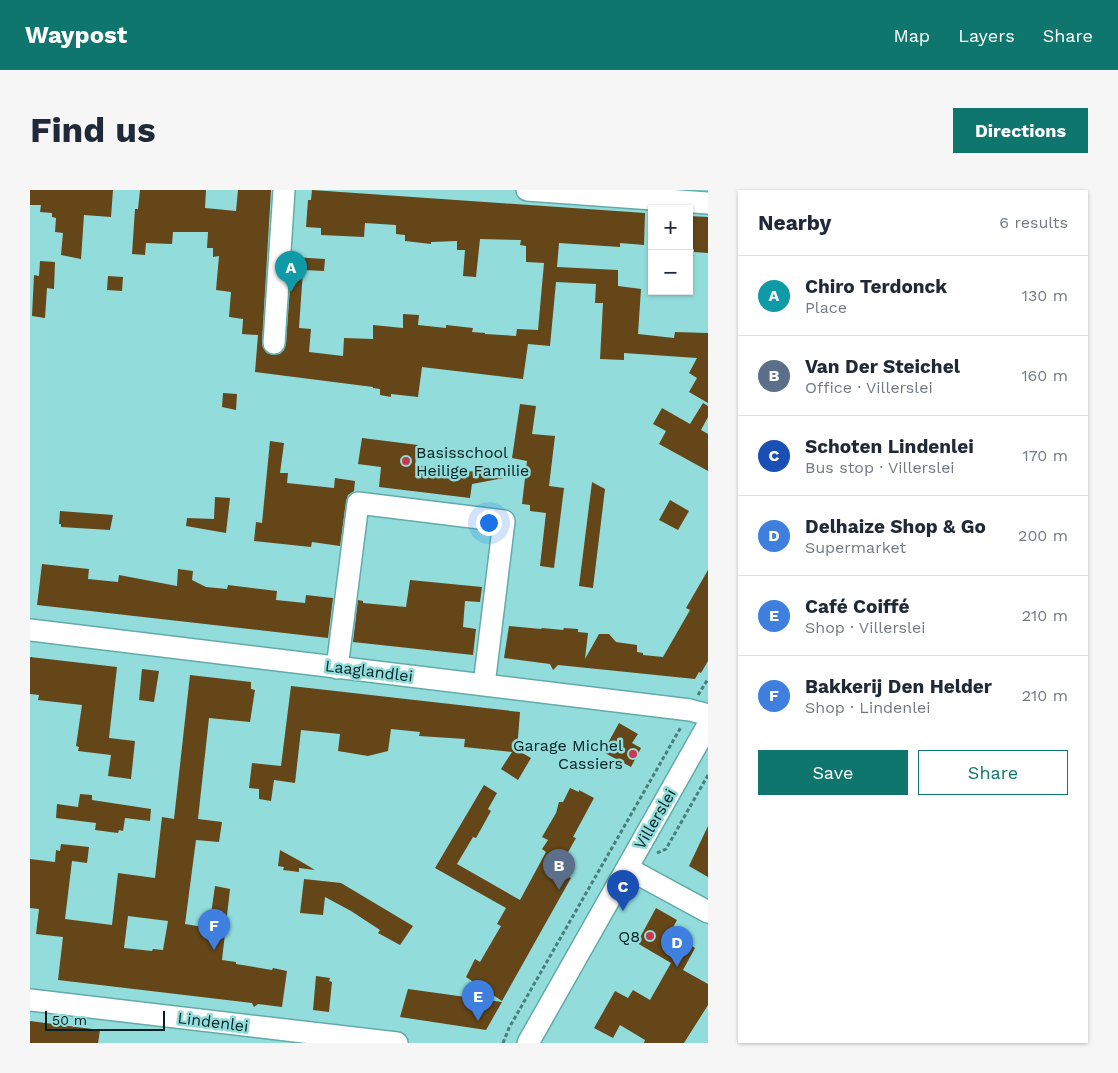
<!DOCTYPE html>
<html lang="en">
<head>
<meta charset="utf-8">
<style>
  body { margin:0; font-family:"Work Sans",sans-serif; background:#f6f6f7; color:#1f2937 }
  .controls { position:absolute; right:15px; top:15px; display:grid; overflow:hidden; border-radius:0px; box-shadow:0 1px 4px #0004 }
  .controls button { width:45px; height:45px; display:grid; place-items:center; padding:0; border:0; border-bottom:1px solid #e0e1e3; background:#fff; color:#1f2937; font:25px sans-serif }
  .scale { position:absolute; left:15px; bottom:12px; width:120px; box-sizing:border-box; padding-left:5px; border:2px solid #022121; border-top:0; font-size:14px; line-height:18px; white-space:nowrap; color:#022121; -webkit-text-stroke:4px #92dddc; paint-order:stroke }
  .you { position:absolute; left:458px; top:332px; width:18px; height:18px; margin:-12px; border:4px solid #fff; border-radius:50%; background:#1a73e8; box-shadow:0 0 0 8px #1a73e833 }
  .badge { display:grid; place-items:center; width:32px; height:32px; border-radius:50%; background:#0f766e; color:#fff; font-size:16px; font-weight:700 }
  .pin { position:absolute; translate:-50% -41px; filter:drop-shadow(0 1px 2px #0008) }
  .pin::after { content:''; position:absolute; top:26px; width:18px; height:15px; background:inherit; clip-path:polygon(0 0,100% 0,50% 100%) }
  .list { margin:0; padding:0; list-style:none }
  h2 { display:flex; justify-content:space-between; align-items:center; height:65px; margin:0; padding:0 20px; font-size:21px }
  h2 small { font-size:16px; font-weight:400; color:#747a83 }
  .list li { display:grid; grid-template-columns:32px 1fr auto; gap:15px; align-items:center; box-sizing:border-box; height:80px; padding:0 20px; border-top:1px solid #e0e1e3 }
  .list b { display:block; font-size:19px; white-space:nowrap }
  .list p { margin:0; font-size:16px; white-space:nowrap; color:#747a83 }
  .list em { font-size:16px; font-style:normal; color:#747a83 }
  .actions { display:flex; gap:10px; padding:15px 20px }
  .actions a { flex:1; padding:11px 0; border:1px solid #0f766e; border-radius:0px; text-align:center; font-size:18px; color:#0f766e }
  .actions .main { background:#0f766e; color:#fff }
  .map { position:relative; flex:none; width:678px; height:853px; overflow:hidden; border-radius:0px }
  header { display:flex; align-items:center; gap:30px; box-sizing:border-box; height:70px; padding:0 25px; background:#0f766e; color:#fff }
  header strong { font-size:24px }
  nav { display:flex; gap:28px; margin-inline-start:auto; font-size:18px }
  .intro { display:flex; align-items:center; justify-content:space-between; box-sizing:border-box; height:120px; padding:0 30px }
  h1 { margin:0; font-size:35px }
  .button { padding:12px 22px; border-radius:0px; background:#0f766e; color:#fff; font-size:18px; font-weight:700 }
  main { display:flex; gap:30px; padding:0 30px }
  aside { flex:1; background:#fff; border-radius:0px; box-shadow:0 1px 4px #0004 }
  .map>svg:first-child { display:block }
</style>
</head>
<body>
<header>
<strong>Waypost</strong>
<nav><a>Map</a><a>Layers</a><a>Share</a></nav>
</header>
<div class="intro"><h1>Find us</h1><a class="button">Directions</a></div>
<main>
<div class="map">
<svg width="678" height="853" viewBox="0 0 678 853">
  <rect width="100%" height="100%" fill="#92dddc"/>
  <!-- building -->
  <path fill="#644618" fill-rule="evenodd" d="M0,0h83l-2,27 -27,-2 -3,44 -20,-4 2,-22 -8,-1 1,-14 -4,-1v-4l-12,-1 1,-7h-11z
    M110,0h66l-1,18 31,3 2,-21h33l-9,152 1,6 4,5 7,2 6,-1 4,-4 2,-6 6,-87 33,2 -1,12 -21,-1 -4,58 12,1 -2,23 34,4 1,-18 29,1v-14l30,3v-14l16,1 -1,10 28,3v-3l27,3 -1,4 13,1v1l31,2 1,-7 21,1 6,-67 -18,-1v-16l-6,-1 1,-5 -41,-1 -4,38 -13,-1 2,-26h-8v-9l-26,1v2l-26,-3v-6l-9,-1v-9l-31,-2 -1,14 -43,-2v-7l-15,-1 2,-27h3l1,-10 333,23 -1,32 -24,-2v4l-61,-4 -2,24 61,3v16l23,3 -3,45 36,4 1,-6 33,1v70l-19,-11 8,-14 -8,-5 8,-15 -73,-5v7l-24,-1 3,-56h-8l1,-19 -40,-2 -6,64 -22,-2 -5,35 -101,-12 -4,30 -27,-3v3l-11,-2v-6l-7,-1v-1l-118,-15 3,-37 -16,-1 1,-15 -14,-2 2,-25 -15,-2 3,-34 -6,1v-9h-6l1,-16h-35l-1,12 -26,-1 -1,12 -13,-1 3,-45h3z
    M659,26l19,1v36l-14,-1v-3h-5z
    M10,71l15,1 -1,27 -7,-1 -2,30 -13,-2 2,-41 5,1z
    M78,86l15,1 -1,14 -15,-1z
    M193,203l14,1 -1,16 -14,-3z
    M673,213l5,3v11l-7,13 7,4v37l-49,-27 7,-13 -13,-7 9,-16 28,16z
    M490,214l16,2 -4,28 23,2 -6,50 15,2 -10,80 -14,-2 6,-53 -16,-2v-6l-8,-1 5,-43 -15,-3z
    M332,248l56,7 -3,20 89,10v3l-32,6 -2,14 -91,-11 2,-20 -23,-3z
    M240,251l14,2 -4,30h8l-1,10 47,5 1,-10 20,3 -1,10 -6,4 -2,6 -6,45 -28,-4 -1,5 -57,-6 2,-19 6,1z
    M562,292l13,7 -12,99 -14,-2z
    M185,307l15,1 -4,35 -40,-7 1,-8 27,1z
    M640,310l19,11 -11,19 -19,-10z
    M30,321l53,4 -3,15 -49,-3v-3h-2z
    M12,374l47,5 -1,10 30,3 1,-7 58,11 1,-17 15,2 -1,9 14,7 21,2 1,-4 49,6 -1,9 29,3 1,-8 27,3 -5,40 -291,-33z
    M678,380v91l-7,12 -2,-1 -4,7 -137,-14 -5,5 -3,-6 -46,-6 5,-32 32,3 1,-1 21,2 1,-2 14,1v3l10,1 -3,26 14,-25h10l7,8 21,3v7l6,1v2l20,2 27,-47 -4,-2z
    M380,390l72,7 -2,15 -15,-1 -2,26 13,2 -3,26 -120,-13 5,-42 5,1v2l43,4z
    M0,467l87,10 -8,71 26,3 -4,38 -23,-3 3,-21 -33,-4 1,-4 -3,-1 6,-41 -44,-5 1,-5 -9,-1z
    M112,479l17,2 -5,31 -15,-2z
    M160,485l61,7v7l4,1 -5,32 -41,-4 -11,101 24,3 -3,20 -23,-2 -11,84 24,4 6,-42 15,3 -8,71 14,2v2l36,6 1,-2 14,3 -5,36 -24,-3 -4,3 -2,-4 -194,-23 5,-43 -27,-3 3,-25 -9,-1v-49l25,3 1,-12 4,1 1,-7 28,3 -2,16 -15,-2 -7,58 47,6 6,-52 37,5 7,-61 12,2zM98,726l40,5 -5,29 -10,-1 -1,2 -28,-3z
    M261,496l229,26 -3,38 14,8 -13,22 -17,-11 11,-17 -48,-5 1,-8 -46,-3 1,-4 -29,-3 -3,22 -20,5 -30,-5 2,-17 -39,-4 -6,53 -21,-3 -3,21 -12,-2v-10l-10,-1 3,-25 29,3z
    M589,533l19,11 -6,9 9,5 -10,19 -28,-15z
    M454,595l13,8 -9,16 3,2 -15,27 -3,-1 -16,27 63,36 26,-48 -4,-3 6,-9 -6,-3 14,-24 3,-11h4l7,-14 9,4v-2l15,8 -21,39 3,1 -18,32 13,8 -69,123 -36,-24 9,-18 5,3 21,-36 -4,-2 9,-16 -71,-40z
    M50,604l12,1v5l59,9 -1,12 -25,-3 -2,13 -4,-1 -1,3 -23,-3 1,-7 -40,-5 1,-14 21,3z
    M678,636v51l-19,-11z
    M250,660l20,11 15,9 -16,-2v4l-16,-2 1,-3 -6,-1z
    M274,689l37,4 72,43 -13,19 -22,-12 2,-3 -29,-19 -26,-14 -2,18 -23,-2z
    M626,718l21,12 -7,13 25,15 -12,22 25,14v21l-24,38h-40l1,-3 -25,-15 -7,13 -19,-10 21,-37 13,7 5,-8 17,10 21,-37 -34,-20z
    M286,786l14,2 -1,3 3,1 -3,30 -16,-2z
    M378,799l94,13 -16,28 -86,-13z
    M0,831l70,9 -2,13h-68z"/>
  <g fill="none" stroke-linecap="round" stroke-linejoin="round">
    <defs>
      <path id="minor" d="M497,0l181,13
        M244,153l10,-153
        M0,440l660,80 18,5
        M307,478l21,-165 146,18 -20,164
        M597,678l81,44
        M0,810l367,43
        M498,853l180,-318"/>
    </defs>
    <!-- minor casing -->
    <use href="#minor" stroke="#61abaa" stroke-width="24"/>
    <!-- path -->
    <path stroke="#497e7d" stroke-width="3" stroke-dasharray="4 2.5" stroke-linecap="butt" d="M668,505l10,-16
      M627,663l9,-4 42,-74
      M473,853l6,-15 172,-301"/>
    <!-- minor -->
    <use href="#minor" stroke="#fff" stroke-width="21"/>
  </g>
  <!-- markers -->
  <g fill="#c93852" stroke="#92dddc" stroke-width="2">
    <circle cx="376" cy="271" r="5"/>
    <circle cx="603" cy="564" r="5"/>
    <circle cx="620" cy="746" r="5"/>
  </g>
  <g text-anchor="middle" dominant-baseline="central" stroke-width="5" stroke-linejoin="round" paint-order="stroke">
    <!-- poi labels -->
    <g font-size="16" fill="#022121" stroke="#92dddc" text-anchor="end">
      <text x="386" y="262" text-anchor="start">Basisschool<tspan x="386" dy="18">Heilige Familie</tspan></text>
      <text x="593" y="555">Garage Michel<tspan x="593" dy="18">Cassiers</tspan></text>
      <text x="610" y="746">Q8</text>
    </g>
    <!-- street labels -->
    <g font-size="16" fill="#022121" stroke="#92dddc">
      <text transform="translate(339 481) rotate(7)">Laaglandlei</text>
      <text transform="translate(625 629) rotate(-60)">Villerslei</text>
      <text transform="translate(183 832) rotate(7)">Lindenlei</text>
    </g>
  </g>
</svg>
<div class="controls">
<button>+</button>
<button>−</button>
</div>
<div class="scale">50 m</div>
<div class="you"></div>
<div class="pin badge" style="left:261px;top:102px;background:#0f9aa8">A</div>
<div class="pin badge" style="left:529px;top:700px;background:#5c6f8a">B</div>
<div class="pin badge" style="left:593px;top:721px;background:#1a4fb4">C</div>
<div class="pin badge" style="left:647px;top:777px;background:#3f7fe0">D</div>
<div class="pin badge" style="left:448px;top:831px;background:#3f7fe0">E</div>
<div class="pin badge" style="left:184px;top:760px;background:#3f7fe0">F</div>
</div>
<aside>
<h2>Nearby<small>6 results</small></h2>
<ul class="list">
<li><span class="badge" style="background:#0f9aa8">A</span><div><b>Chiro Terdonck</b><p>Place</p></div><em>130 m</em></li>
<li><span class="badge" style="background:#5c6f8a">B</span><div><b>Van Der Steichel</b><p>Office · Villerslei</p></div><em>160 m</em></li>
<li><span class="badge" style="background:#1a4fb4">C</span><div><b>Schoten Lindenlei</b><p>Bus stop · Villerslei</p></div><em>170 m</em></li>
<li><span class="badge" style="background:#3f7fe0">D</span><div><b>Delhaize Shop &amp; Go</b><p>Supermarket</p></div><em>200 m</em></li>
<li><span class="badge" style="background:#3f7fe0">E</span><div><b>Café Coiffé</b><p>Shop · Villerslei</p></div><em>210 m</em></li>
<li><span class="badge" style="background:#3f7fe0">F</span><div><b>Bakkerij Den Helder</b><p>Shop · Lindenlei</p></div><em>210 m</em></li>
</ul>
<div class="actions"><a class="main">Save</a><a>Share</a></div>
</aside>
</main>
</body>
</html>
